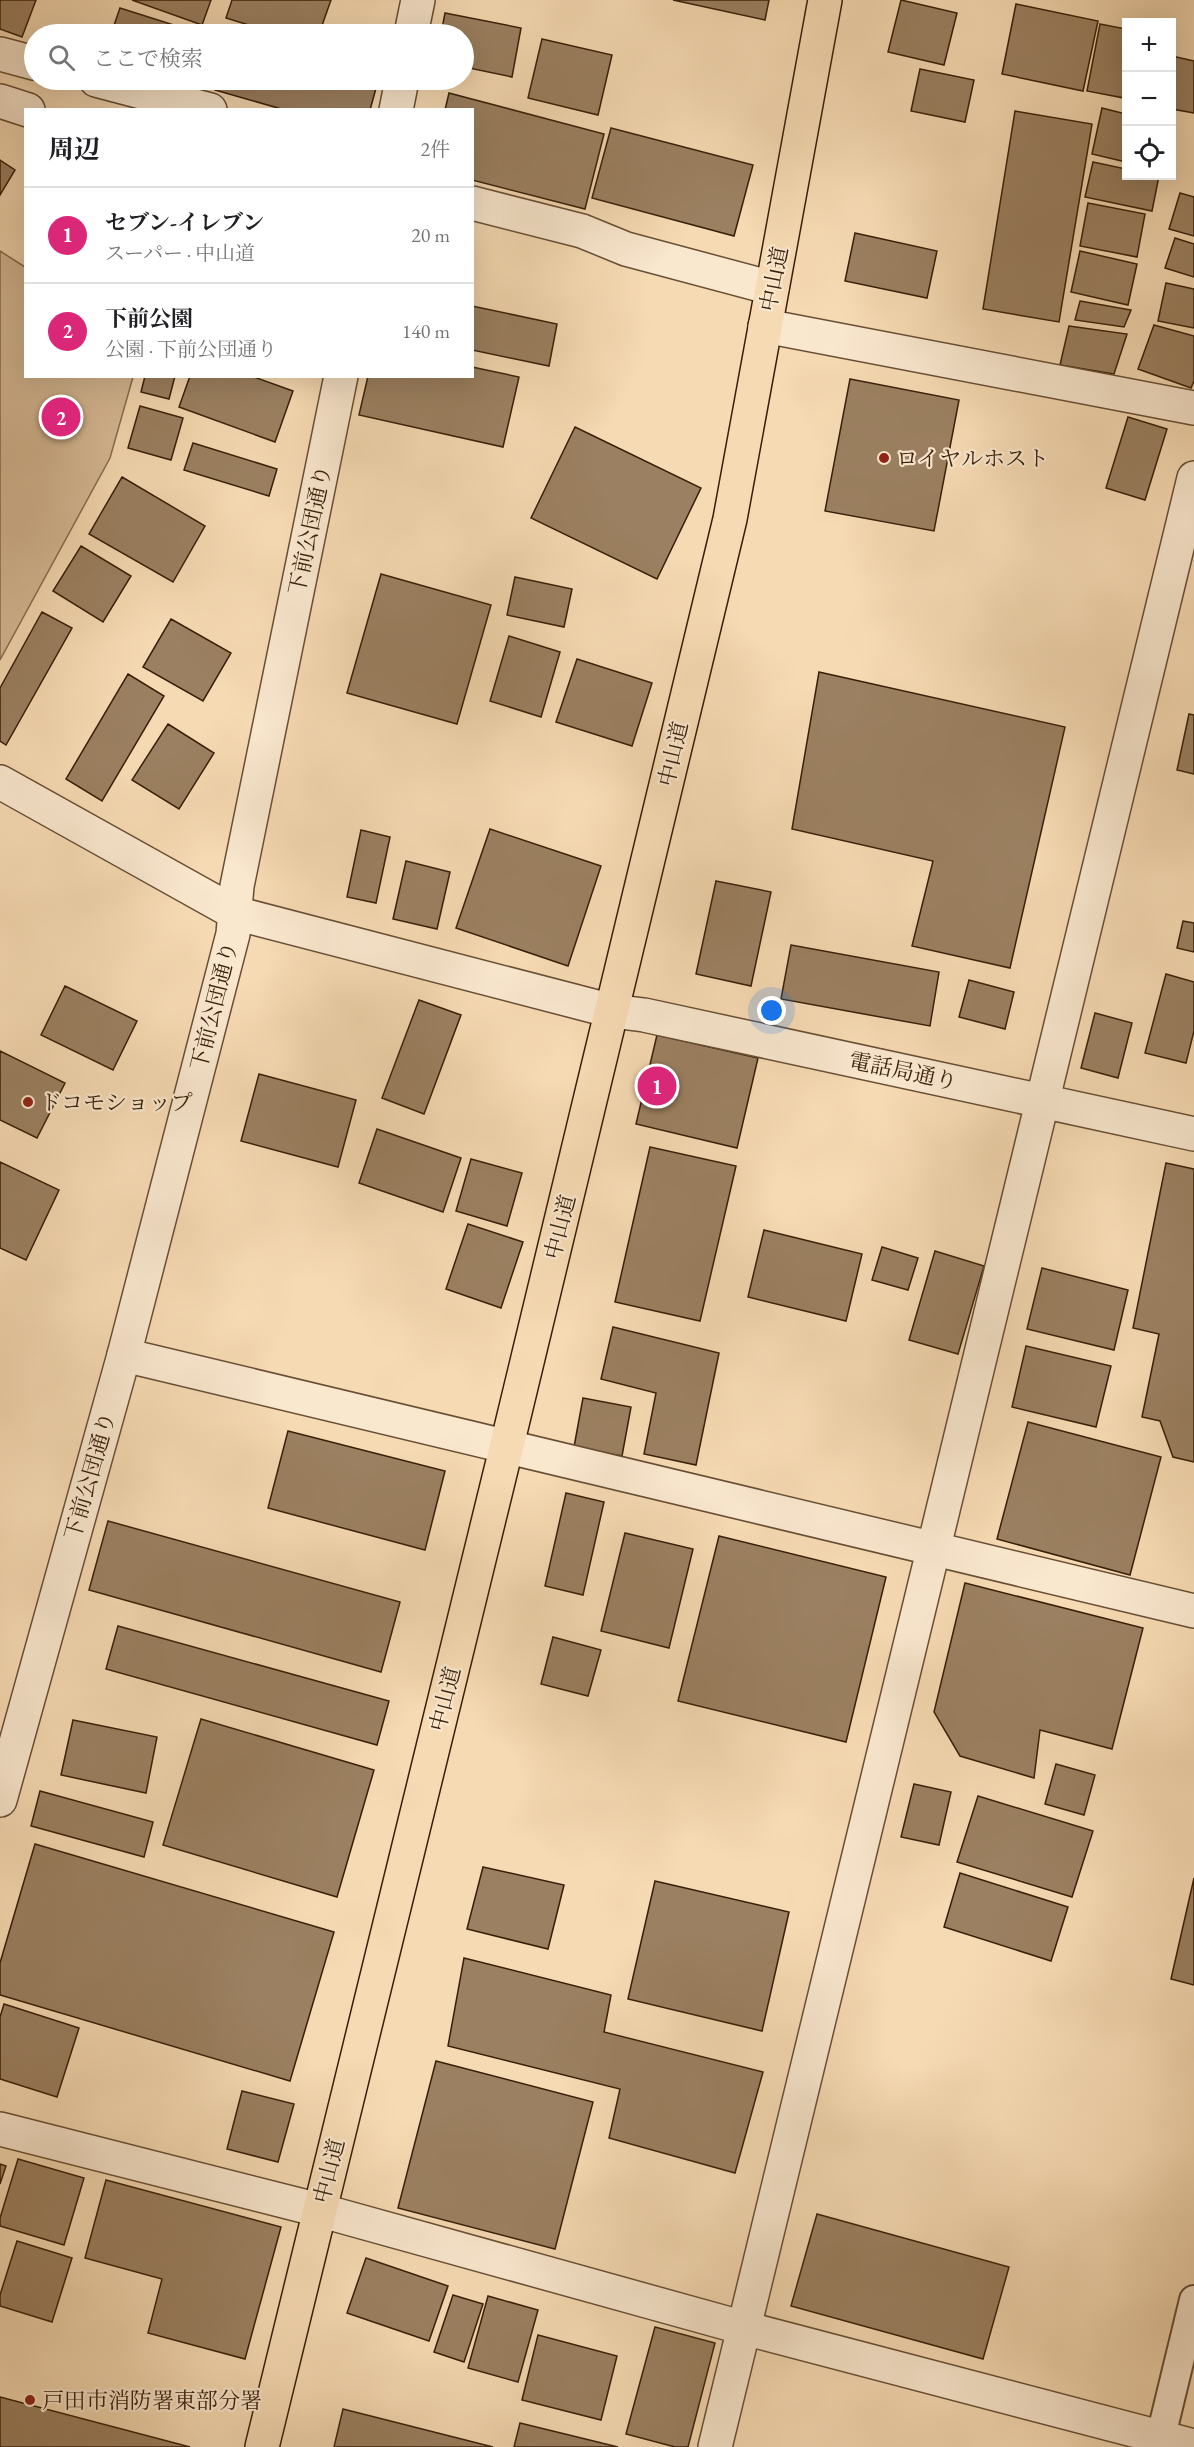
<!DOCTYPE html>
<html lang="ja">
<head>
<meta charset="utf-8">
<style>
  body { margin:0; font-family:"EB Garamond","Noto Serif JP",serif; background:#f2f2f2; color:#202124 }
  .controls { position:absolute; right:18px; top:18px; display:grid; overflow:hidden; border-radius:0px; box-shadow:0 6px 24px #0002 }
  .controls button { width:54px; height:54px; display:grid; place-items:center; padding:0; border:0; border-bottom:2px solid #e0e0e0; background:#fff; color:#202124; font:30px sans-serif }
  .you { position:absolute; left:772px; top:1011px; width:21px; height:21px; margin:-15px; border:4px solid #fff; border-radius:50%; background:#1a73e8; box-shadow:0 0 0 9px #1a73e833 }
  .badge { display:grid; place-items:center; width:39px; height:39px; border-radius:50%; background:#db2777; color:#fff; font-size:20px; font-weight:700 }
  .pin { position:absolute; translate:-50% -50%; border:3px solid #fff; box-shadow:0 2px 6px #0006 }
  .list { margin:0; padding:0; list-style:none }
  h2 { display:flex; justify-content:space-between; align-items:center; height:78px; margin:0; padding:0 24px; font-size:26px }
  h2 small { font-size:20px; font-weight:400; color:#757577 }
  .list li { display:grid; grid-template-columns:39px 1fr auto; gap:18px; align-items:center; box-sizing:border-box; height:96px; padding:0 24px; border-top:2px solid #e0e0e0 }
  .list b { display:block; font-size:22px; white-space:nowrap }
  .list p { margin:0; font-size:20px; white-space:nowrap; color:#757577 }
  .list em { font-size:20px; font-style:normal; color:#757577 }
  .icon { flex:none; width:33px; height:33px; fill:none; stroke:currentColor; stroke-width:2; stroke-linecap:round; stroke-linejoin:round }
  .map { position:relative; flex:none; width:1194px; height:2447px; overflow:hidden }
  .search { position:absolute; background:#fff; box-shadow:0 6px 24px #0002; left:24px; top:24px; width:450px; height:66px; display:flex; align-items:center; gap:15px; box-sizing:border-box; padding:0 21px; border-radius:33px; color:#757577; font-size:22px }
  .panel { position:absolute; background:#fff; box-shadow:0 6px 24px #0002; left:24px; top:108px; width:450px; height:270px; border-radius:0px }
  .map>svg:first-child { display:block }
</style>
</head>
<body>
<div class="map">
<svg width="1194" height="2447" viewBox="0 0 1194 2447">
  <rect width="100%" height="100%" fill="#f6dab3"/>
  <filter id="stains"><feTurbulence type="fractalNoise" baseFrequency=".00333" numOctaves="4"/><feColorMatrix values="0 0 0 0 .2 0 0 0 0 .09 0 0 0 0 .02 0 0 0 .5 -.17"/></filter>
  <radialGradient id="worn" r=".72"><stop offset=".6" stop-color="#630" stop-opacity="0"/><stop offset="1" stop-color="#630" stop-opacity=".3"/></radialGradient>
  <!-- green -->
  <path fill="#d6ba96" stroke="#876c50" stroke-width="1.5" d="M0,251l25,16 1,109 107,1 -23,81 -110,202z"/>
  <!-- building -->
  <path fill="#9b8061" stroke="#381f09" stroke-width="1.5" d="M0,0h36l-14,37 -22,-8z
    M132,0h79l-9,25z
    M232,0h99l-12,34h-41l-52,-16z
    M673,0h96l-4,20z
    M901,0l56,13 -13,52 -56,-13z
    M1016,4l82,17 -15,70 -81,-17z
    M120,8l82,26h-91z
    M445,13l76,15 -9,49 -48,-10v-33h-23z
    M1100,24l26,5v56l-2,13 -37,-7z
    M542,39l70,16 -14,60 -70,-17z
    M1172,56l22,5v52l-22,-4z
    M920,69l54,11 -9,42 -54,-11z
    M162,80h35l-4,10z
    M218,80h153l7,1 -8,29h-85l-70,-20z
    M449,93l155,41 -19,75 -113,-29v-70h-27z
    M1102,108l24,6v48l-34,-8z
    M1015,111l77,13 -33,198 -76,-13z
    M611,128l142,37 -19,71 -142,-38z
    M0,160l15,10 -15,25z
    M1093,162l33,7v7h33l-7,35 -67,-14z
    M1180,193l14,4v39l-25,-7z
    M1088,203l57,11 -8,43 -57,-11z
    M855,233l82,18 -10,47 -82,-17z
    M1175,238l19,6v33l-29,-9z
    M1080,251l57,13 -9,41 -57,-13z
    M1166,283l28,6v39l-36,-7z
    M1080,301l51,9 -7,17 -49,-7z
    M472,306l85,18 -8,42 -77,-16z
    M1154,325l40,11v45l-3,7 -53,-19z
    M1069,326l58,8 -13,40 -54,-9z
    M472,367l47,10 -16,70 -144,-32 9,-39h104z
    M145,376h30l-6,23 -28,-7z
    M190,376h61l42,15 -18,51 -96,-35z
    M850,379l109,21 -25,131 -109,-20z
    M140,406l43,12 -12,42 -43,-12z
    M1128,417l39,12 -22,71 -39,-12z
    M575,427l126,61 -44,91 -126,-61z
    M193,443l84,26 -8,27 -85,-26z
    M122,477l83,49 -32,56 -84,-48z
    M81,546l50,30 -28,46 -50,-31z
    M381,574l110,31 -34,119 -110,-31z
    M515,577l57,12 -8,38 -57,-12z
    M42,612l30,16 -66,117 -6,-4v-53z
    M171,619l60,34 -28,48 -60,-34z
    M509,636l51,16 -19,65 -51,-16z
    M577,659l75,24 -20,63 -76,-24z
    M819,672l246,55 -55,241 -98,-22 21,-85 -141,-32z
    M128,674l36,22 -62,105 -36,-22z
    M1189,714l5,1v59l-17,-4z
    M168,724l46,29 -35,56 -47,-29z
    M490,829l111,37 -33,100 -112,-38z
    M361,830l29,7 -14,66 -29,-6z
    M406,861l44,11 -13,57 -44,-10z
    M716,881l55,11 -20,94 -55,-12z
    M1183,921l11,2v29l-17,-4z
    M791,945l148,27 -9,54 -149,-27z
    M1166,974l28,8v49l-8,32 -41,-10z
    M969,980l45,12 -9,37 -46,-12z
    M65,986l72,35 -24,49 -72,-35z
    M419,1000l42,15 -37,99 -42,-16z
    M1095,1013l37,10 -14,55 -37,-10z
    M657,1035l101,23 -21,90 -101,-24z
    M0,1051l65,32 -28,55 -37,-18z
    M259,1074l97,26 -18,67 -97,-26z
    M377,1129l84,29 -18,54 -84,-29z
    M650,1147l86,19 -36,155 -85,-19z
    M471,1159l51,14 -15,53 -51,-15z
    M0,1162l59,28 -33,70 -26,-12z
    M1166,1163l28,6v293l-21,-5 -13,-36 -18,-4 17,-83 -26,-6z
    M468,1224l55,18 -22,66 -55,-19z
    M764,1230l98,24 -16,67 -98,-24z
    M882,1247l36,11 -10,32 -36,-10z
    M935,1251l49,15 -26,88 -49,-14z
    M1042,1268l86,22 -14,60 -87,-21z
    M613,1327l106,26 -23,112 -52,-11 12,-61 -55,-14z
    M1026,1346l85,20 -15,61 -84,-20z
    M583,1398l48,9 -9,49 -48,-9z
    M1028,1422l133,35 -31,118 -133,-36z
    M288,1431l157,40 -20,79 -157,-42z
    M566,1493l38,9 -21,93 -38,-9z
    M108,1521l292,81 -19,70 -292,-82z
    M625,1533l68,16 -24,99 -68,-17z
    M719,1536l167,41 -40,165 -168,-41z
    M965,1583l178,45 -31,121 -72,-19 -6,48 -74,-22 -26,-44z
    M118,1626l271,75 -12,44 -271,-76z
    M553,1637l48,13 -13,46 -47,-12z
    M201,1719l173,51 -37,127 -174,-52z
    M73,1720l84,17 -11,56 -85,-18z
    M1056,1764l39,11 -11,40 -39,-11z
    M914,1784l37,8 -12,53 -38,-8z
    M40,1791l113,31 -9,35 -113,-31z
    M978,1796l115,35 -21,66 -115,-35z
    M35,1844l299,88 -44,149 -290,-86v-32z
    M483,1867l81,18 -16,64 -81,-20z
    M960,1873l108,34 -17,54 -107,-34z
    M1194,1878v107l-23,-6z
    M655,1881l134,31 -27,119 -134,-32z
    M464,1958l147,37 -7,37 159,40 -28,101 -126,-35 11,-49 -172,-43z
    M4,2004l75,24 -22,69 -57,-18v-62z
    M436,2061l157,41 -38,147 -157,-41z
    M242,2091l52,13 -16,58 -51,-13z
    M18,2159l66,19 -20,67 -64,-19v-8z
    M0,2164l6,2 -6,18z
    M106,2180l175,47 -36,132 -97,-26 14,-54 -77,-21z
    M817,2214l192,53 -26,92 -192,-53z
    M17,2241l55,17 -20,64 -52,-16v-11z
    M366,2258l82,28 -19,55 -82,-28z
    M453,2295l30,9 -19,58 -30,-10z
    M488,2296l50,14 -20,72 -50,-14z
    M655,2327l60,16 -27,104h-13l-49,-13z
    M538,2335l79,21 -16,64 -79,-20z
    M0,2397l190,50h-190z
    M343,2409l150,38h-159z
    M520,2423l98,24h-104z"/>
  <g fill="none" stroke-linecap="round" stroke-linejoin="round">
    <defs>
      <path id="pedestrian" d="M1161,2436l33,-136"/>
      <path id="minor" d="M411,34l7,-34
        M0,54l34,9
        M96,80l114,30
        M0,101l28,9
        M396,110l6,-30
        M472,203l110,28 44,18 146,39
        M765,326l429,82
        M124,1355l1070,256
        M0,2129l319,81 425,118 450,118
        M715,2447l479,-1969"/>
      <path id="tertiary" d="M0,782l235,131 377,98 32,4 550,119
        M0,1800l124,-445 109,-421 4,-48 104,-510"/>
      <path id="trunk" d="M262,2447l245,-1002 223,-926 95,-519"/>
    </defs>
    <!-- pedestrian casing -->
    <use href="#pedestrian" stroke="#684e34" stroke-width="32"/>
    <!-- minor casing -->
    <use href="#minor" stroke="#684e34" stroke-width="36"/>
    <!-- tertiary casing -->
    <use href="#tertiary" stroke="#684e34" stroke-width="36"/>
    <!-- trunk casing -->
    <use href="#trunk" stroke="#381f09" stroke-width="36"/>
    <!-- pedestrian -->
    <use href="#pedestrian" stroke="#f9e7ce" stroke-width="28"/>
    <!-- minor -->
    <use href="#minor" stroke="#f9e7ce" stroke-width="33"/>
    <!-- tertiary -->
    <use href="#tertiary" stroke="#f9e7ce" stroke-width="33"/>
    <!-- trunk -->
    <use href="#trunk" stroke="#f6dab3" stroke-width="33"/>
  </g>
  <!-- markers -->
  <g fill="#8f2418" stroke="#f9e7ce" stroke-width="2">
    <circle cx="884" cy="458" r="6"/>
    <circle cx="28" cy="1102" r="6"/>
    <circle cx="30" cy="2400" r="6"/>
  </g>
  <g text-anchor="middle" dominant-baseline="central" stroke-width="4.5" stroke-linejoin="round" paint-order="stroke">
    <!-- street labels -->
    <g font-size="22" fill="#381f09" stroke="#f9e7ce">
      <text transform="translate(774 279) rotate(-79)">中山道</text>
      <text transform="translate(310 530) rotate(-78)">下前公団通り</text>
      <text transform="translate(673 754) rotate(-77)">中山道</text>
      <text transform="translate(214 1006) rotate(-76)">下前公団通り</text>
      <text transform="translate(903 1071) rotate(12)">電話局通り</text>
      <text transform="translate(560 1227) rotate(-76)">中山道</text>
      <text transform="translate(90 1476) rotate(-74)">下前公団通り</text>
      <text transform="translate(445 1699) rotate(-76)">中山道</text>
      <text transform="translate(329 2171) rotate(-76)">中山道</text>
    </g>
    <!-- poi labels -->
    <g font-size="22" fill="#381f09" stroke="#f9e7ce" text-anchor="start">
      <text x="896" y="458">ロイヤルホスト</text>
      <text x="40" y="1102">ドコモショップ</text>
      <text x="42" y="2400">戸田市消防署東部分署</text>
    </g>
  </g>
  <rect width="100%" height="100%" filter="url(#stains)"/>
  <rect width="100%" height="100%" fill="url(#worn)"/>
</svg>
<div class="controls">
<button>+</button>
<button>−</button>
<button><svg class="icon" aria-label="locate" viewBox="0 0 24 24"><circle cx="12" cy="12" r="6"/><path d="M12 2v4M12 18v4M2 12h4M18 12h4"/></svg></button>
</div>
<div class="you"></div>
<div class="pin badge" style="left:657px;top:1086px">1</div>
<div class="pin badge" style="left:61px;top:417px">2</div>
<div class="search"><svg class="icon" aria-label="search" viewBox="0 0 24 24"><circle cx="10" cy="10" r="6"/><path d="M15 15l6 6"/></svg>ここで検索</div>
<section class="panel">
<h2>周辺<small>2件</small></h2>
<ul class="list">
<li><span class="badge">1</span><div><b>セブン-イレブン</b><p>スーパー · 中山道</p></div><em>20 m</em></li>
<li><span class="badge">2</span><div><b>下前公園</b><p>公園 · 下前公団通り</p></div><em>140 m</em></li>
</ul>
</section>
</div>
</body>
</html>
